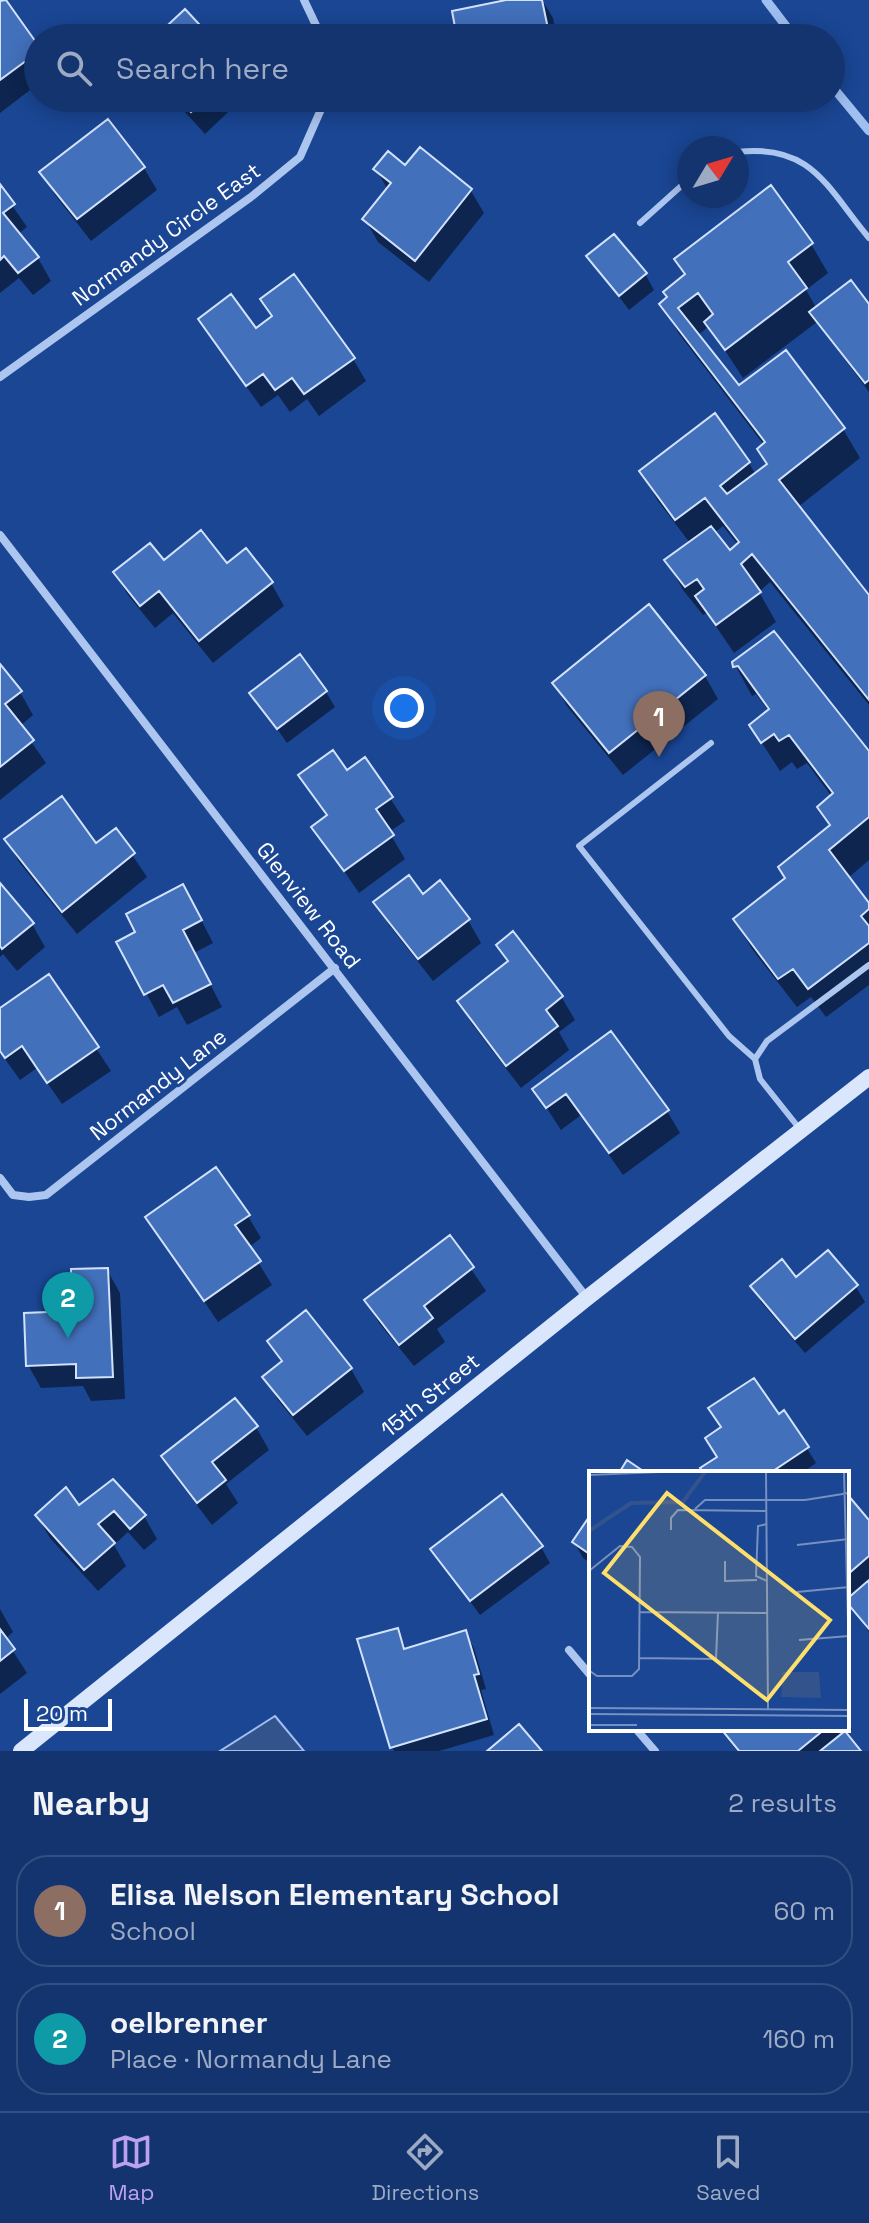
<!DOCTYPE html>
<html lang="en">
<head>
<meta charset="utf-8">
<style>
  body { margin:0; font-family:"Space Grotesk",sans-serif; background:#1d3c74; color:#f1f3f6 }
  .compass { position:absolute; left:677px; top:136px; width:72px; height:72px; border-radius:50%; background:#14346f; box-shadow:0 4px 20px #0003; rotate:52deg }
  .scale { position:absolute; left:24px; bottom:20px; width:88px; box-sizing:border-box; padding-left:8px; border:4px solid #fff; border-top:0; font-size:22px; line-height:28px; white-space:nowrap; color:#fff; -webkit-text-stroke:6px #1a4694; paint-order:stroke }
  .you { position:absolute; left:404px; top:708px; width:28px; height:28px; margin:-20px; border:6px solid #fff; border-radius:50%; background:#1a73e8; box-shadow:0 0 0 12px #1a73e833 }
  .badge { display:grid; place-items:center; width:52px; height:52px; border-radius:50%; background:#bca0f2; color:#fff; font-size:26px; font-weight:700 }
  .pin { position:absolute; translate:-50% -66px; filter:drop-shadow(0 2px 4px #0008) }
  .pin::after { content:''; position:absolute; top:42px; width:28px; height:24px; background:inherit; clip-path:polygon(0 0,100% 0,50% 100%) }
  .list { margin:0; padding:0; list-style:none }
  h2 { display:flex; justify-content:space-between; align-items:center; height:104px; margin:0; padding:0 32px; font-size:34px }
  h2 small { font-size:26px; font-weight:400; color:#9daac3 }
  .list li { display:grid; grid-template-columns:52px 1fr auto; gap:24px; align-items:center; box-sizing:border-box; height:112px; margin:0 16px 16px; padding:0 16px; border:2px solid #334f82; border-radius:32px }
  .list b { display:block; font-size:30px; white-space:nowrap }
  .list p { margin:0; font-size:26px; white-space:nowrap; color:#9daac3 }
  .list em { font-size:26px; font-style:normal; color:#9daac3 }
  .icon { flex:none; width:44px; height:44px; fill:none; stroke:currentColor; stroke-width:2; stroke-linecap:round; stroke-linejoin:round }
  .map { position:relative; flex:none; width:869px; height:1751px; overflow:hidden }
  .search { position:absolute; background:#14346f; box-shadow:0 4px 20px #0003; left:24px; right:24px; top:24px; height:88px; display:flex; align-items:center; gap:20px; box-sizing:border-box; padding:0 28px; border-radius:44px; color:#9daac3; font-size:30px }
  .sheet { height:360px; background:#14346f }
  nav { display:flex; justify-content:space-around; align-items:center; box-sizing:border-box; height:112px; border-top:2px solid #334f82; background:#14346f; font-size:22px; color:#9daac3 }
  nav a { display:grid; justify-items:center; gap:4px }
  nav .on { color:#bca0f2 }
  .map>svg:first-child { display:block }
</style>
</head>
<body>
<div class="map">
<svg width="869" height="1751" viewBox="0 0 869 1751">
  <rect width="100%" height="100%" fill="#1a4694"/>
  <!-- water -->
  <path fill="#33538c" stroke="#9fbff1" stroke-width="2" d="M275,1716l29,35h-84z"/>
  <!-- shadow -->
  <path fill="#0007" fill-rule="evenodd" d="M517,0h25l11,18 4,20h-98z
    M0,3l38,45v36l-38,29z
    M172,98h71l-38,36z
    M518,98h51v1l-45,10z
    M144,168l13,22 -66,51 -36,-46 -13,-23z
    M406,168l65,23 13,22 -55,69 -51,-40 -13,-23 23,-29 -12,-21z
    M0,188l27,39 -9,7 20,24 13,23 -18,14 -14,-17 -19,15z
    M811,244l17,29 -22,17 11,19 52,-3v86l-52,-70 -74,56 -34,-52 -12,10 42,52 104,41 17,29 -62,49 71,91v107l-99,-123 -11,10 17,30 -42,31 -27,-40 -4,2 -20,-25 -16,-29 23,-18 -32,-42 -17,-29 108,-9 7,12 12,-10 -4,-20 -85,-111 -17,-30 24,-28 -9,-16zM723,526l15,19 -9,8 -15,-20z
    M589,256l56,18 9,16 -25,20z
    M200,319l55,11 98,29 13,22 -47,35 -12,-17 -17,13 -12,-17 -17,12 -47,-65z
    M163,563l64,3 44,17 13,23 -71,57 -40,-50 -18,15 -27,-33 -13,-22z
    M734,663l135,91v106l-21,18 21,28v79l-43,32 -15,-20 -14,10 -45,-58 -17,-29 52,-41 44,-52 -11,-20 12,-10 -25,-34 -10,6 -5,-7 -12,9 -29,-45 18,-14 -13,-18 -4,2z
    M0,667l20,25 13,23 -13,11 26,37 -46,37z
    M705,676l13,23 -95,76 -56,-69 -13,-23z
    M326,692l9,15 -48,36 -35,-50z
    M365,760l40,61 -16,11 16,27 -46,34 -45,-66 13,-10 -26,-41 46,-3z
    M116,831l31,46 -70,57 -58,-72 -13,-23 90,7z
    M0,887l32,37 13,23 -28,24 -14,-17 -3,3z
    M423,897l45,23 13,23 -48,38 -44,-56 -13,-23z
    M196,910l17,33 -19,10 28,54 -35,18 -10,-18 -18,10 -40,-75z
    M513,934l49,64 13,22 -16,12 10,18 -48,38 -49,-64 -13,-22 50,-39 -11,-17z
    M49,977l62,94 -49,33 -25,-36 -17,12 -20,-28v-42z
    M611,1034l56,77 13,22 -57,42 -42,-60 -20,15 -26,-40z
    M248,1216l13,22 -12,9 23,38 -54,37 -70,-105z
    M450,1238l36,53 -49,38 8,13 -31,24 -35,-43 -13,-22z
    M828,1253l28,34 9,15 -60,51 -44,-51 -9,-16 44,-6z
    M107,1270l13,23 5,106 -34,2 -8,-15 -42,2 -13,-23 46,-52z
    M269,1342l82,27 13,23 -57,44 -29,-36 -13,-23 17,-13z
    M784,1412l32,51 -14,10h-96l13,-15z
    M256,1427l13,23 -43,34 12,19 -26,22 -35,-46 -13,-23z
    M113,1481l31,35 13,23 -13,11 -16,-18 -14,13 12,21 -28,25 -48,-53 -13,-22 41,-9z
    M847,1497l22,26v109l-22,-32z
    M591,1517v46l-8,-5 -9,-16z
    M541,1547l9,16 -70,52 -47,-65z
    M0,1609l13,23 -8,7 22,34 -27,21z
    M397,1630l10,20 58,-17 9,15 12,41 -5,1 13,45 -55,16h-45l-2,-4z
    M847,1720l5,9 -6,5 13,17h-122l-17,-22h127z"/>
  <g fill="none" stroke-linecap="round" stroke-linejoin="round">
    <!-- stream -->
    <path stroke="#9fbff1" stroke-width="9" d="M766,0l29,38
      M831,85l38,46"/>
  </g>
  <!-- building -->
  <path fill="#4370bb" stroke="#d3e2fb" stroke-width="2" d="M6,0l32,45v7l-38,28v-79z
    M506,0h36l8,38h-93l-5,-27z
    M185,9l27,29h-58z
    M178,98h28l-15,14z
    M108,119l37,48 -68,52 -38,-47z
    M420,147l52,42 -57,72 -53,-42 29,-36 -18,-14 15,-18 17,14z
    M0,184l15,20 -12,9 36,44 -21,16 -14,-17 -4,4z
    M771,185l42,58 -25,19 19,26 -82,62 -21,-28 9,-8 -15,-21 -20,15 61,77 47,-35 59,78 -66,52 90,115v105l-117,-146 -11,10 20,28 -45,33 -21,-29 9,-7 -7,-10 -12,8 -21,-27 47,-34 19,24 9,-8 -34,-44 -30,22 -36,-49 76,-58 35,49 -30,24 7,8 40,-30 -10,-15 8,-7 -106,-138 8,-7 -4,-5 22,-18 -11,-15z
    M614,234l33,39 -28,23 -33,-40z
    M294,274l61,84 -51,36 -12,-16 -17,12 -12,-16 -17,12 -48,-67 33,-25 25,34 16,-12 -12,-17z
    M851,280l18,24v76l-4,3 -56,-71z
    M201,530l26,33 19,-15 27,34 -74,59 -40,-50 -19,15 -27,-34 37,-29 14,17z
    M649,604l57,71 -97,78 -57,-70z
    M774,631l95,120v66l-40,33 40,53v6l-8,7 8,10v17l-61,46 -15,-20 -15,10 -45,-60 52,-41 -7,-11 52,-42 -13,-18 16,-14 -44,-58 -10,6 -5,-7 -13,9 -12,-18 20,-16 -31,-43 -5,1 -1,-5z
    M300,654l27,37 -50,38 -28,-36z
    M0,664l22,27 -17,13 29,36 -34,27z
    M333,750l14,20 18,-13 28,40 -17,12 18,26 -50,36 -33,-44 16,-12 -29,-40z
    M62,796l34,47 20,-15 19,25 -73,59 -58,-73z
    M409,875l14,19 17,-14 30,39 -52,40 -45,-57z
    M0,883l34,40 -32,26 -2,-3z
    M183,884l19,36 -19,10 28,54 -38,19 -10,-18 -19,10 -28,-53 19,-10 -9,-18z
    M513,931l50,65 -17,14 12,16 -52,40 -49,-65 51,-40 -12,-16z
    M49,974l50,73 -52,36 -25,-37 -17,12 -5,-7v-43z
    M611,1031l58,79 -60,43 -43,-59 -20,14 -14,-19z
    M216,1167l34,48 -15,10 26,36 -57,40 -59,-84z
    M450,1235l24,32 -50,39 9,12 -34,27 -35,-45z
    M828,1250l30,35 -63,54 -45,-53 32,-27 14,18z
    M108,1268l5,109 -37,1v-14l-50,2 -2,-53 48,-2 -1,-42z
    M306,1310l46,58 -59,47 -31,-38 20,-16 -15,-20z
    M754,1378l25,36 5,-4 25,37 -39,26h-66l-4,-5 17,-11 -12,-19 16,-11 -13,-19z
    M235,1398l23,28 -46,36 14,18 -29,23 -36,-47z
    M627,1460l19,13h-27z
    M113,1479l33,36 -16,14 -16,-18 -16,13 17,19 -31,27 -49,-55 31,-28 13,18z
    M502,1494l41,52 -73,55 -40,-52z
    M847,1494l22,26v36l-22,19z
    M591,1514v41l-19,-13z
    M869,1580v49l-22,-26v-4z
    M398,1628l6,21 62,-19 13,44 -5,1 13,44 -97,29 -33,-109z
    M0,1629l15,20 -15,12z
    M519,1724l23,27h-55z
    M721,1729h104l-27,22h-59z
    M845,1731l16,20h-41z"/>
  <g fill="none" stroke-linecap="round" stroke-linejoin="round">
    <!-- lane -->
    <path stroke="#acc6ef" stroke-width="6" d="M737,152c75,-9 90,36 132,86
      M640,223l49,-44
      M711,743l-132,103 150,190 26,23
      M799,1128l-39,-49 -5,-20 12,-18 102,-76"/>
    <!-- street -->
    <path stroke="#acc6ef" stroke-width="8" d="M304,0l18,38
      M0,377l251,-180 49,-40 26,-59
      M0,535l587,763
      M0,1178l13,17 16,2 17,-2 289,-227
      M569,1650l22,26
      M636,1729l19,22"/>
    <!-- secondary -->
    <path stroke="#dae6fb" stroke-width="16" d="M21,1751l566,-453 282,-221"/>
  </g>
  <g text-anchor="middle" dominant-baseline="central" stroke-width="6" stroke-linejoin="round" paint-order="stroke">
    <!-- street labels -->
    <g font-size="22" fill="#fff" stroke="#1a4694">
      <text transform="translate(166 234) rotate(-36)">Normandy Circle East</text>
      <text transform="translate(309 905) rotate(52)">Glenview Road</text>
      <text transform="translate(158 1084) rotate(-38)">Normandy Lane</text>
      <text transform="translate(430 1395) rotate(-39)">15th Street</text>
    </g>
  </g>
  <!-- overview -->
  <g transform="translate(589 1471)">
    <rect width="260" height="260" fill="#1a4694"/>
    <path d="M194,201h36l2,26 -40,-1z" fill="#33538c"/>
    <path fill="none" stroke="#33538c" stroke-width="4" d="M0,60l42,-28 52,-1 22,-30"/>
    <path fill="none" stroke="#7690bf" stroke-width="2" d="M177,1l2,237M255,1l5,186M0,4l71,-3M106,38l10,-9h100l44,-7M82,59v-12l7,-8 89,1M208,74l52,-6M136,90v20l32,-1M0,100l31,-25 12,1 8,10 -1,112 -7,7h-35l-7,-5v-100M178,110l-11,-5 2,-50 9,-2M208,121l52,-5M50,141l128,1M210,169l50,-4M50,187l77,1 2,-47M0,237l260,2M0,243l260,2M0,254h48"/>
    <path fill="#ffdf6b" fill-opacity="0.15" stroke="#ffdf6b" stroke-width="4" d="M78,22l163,127 -63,80 -163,-127z"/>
    <rect width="260" height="260" fill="none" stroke="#fff" stroke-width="4"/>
  </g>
</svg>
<svg class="compass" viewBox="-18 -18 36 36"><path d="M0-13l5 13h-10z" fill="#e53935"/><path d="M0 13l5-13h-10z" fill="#9daac3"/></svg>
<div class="scale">20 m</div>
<div class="you"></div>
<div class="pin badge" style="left:659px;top:757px;background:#8d6e63">1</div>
<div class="pin badge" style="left:68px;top:1338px;background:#0f9aa8">2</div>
<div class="search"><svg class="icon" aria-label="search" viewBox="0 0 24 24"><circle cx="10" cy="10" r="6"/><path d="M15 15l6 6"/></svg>Search here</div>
</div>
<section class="sheet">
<h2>Nearby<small>2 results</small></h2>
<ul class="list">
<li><span class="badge" style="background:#8d6e63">1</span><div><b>Elisa Nelson Elementary School</b><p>School</p></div><em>60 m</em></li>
<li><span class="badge" style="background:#0f9aa8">2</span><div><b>oelbrenner</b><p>Place · Normandy Lane</p></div><em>160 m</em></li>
</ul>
</section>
<nav>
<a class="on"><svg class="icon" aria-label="map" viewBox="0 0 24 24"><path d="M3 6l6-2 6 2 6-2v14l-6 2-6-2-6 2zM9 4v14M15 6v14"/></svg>Map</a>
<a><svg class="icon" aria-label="directions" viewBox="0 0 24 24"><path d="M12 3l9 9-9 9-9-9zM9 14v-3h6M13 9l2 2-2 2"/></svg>Directions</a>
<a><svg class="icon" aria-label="saved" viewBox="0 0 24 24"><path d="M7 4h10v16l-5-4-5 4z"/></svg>Saved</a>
</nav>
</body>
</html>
